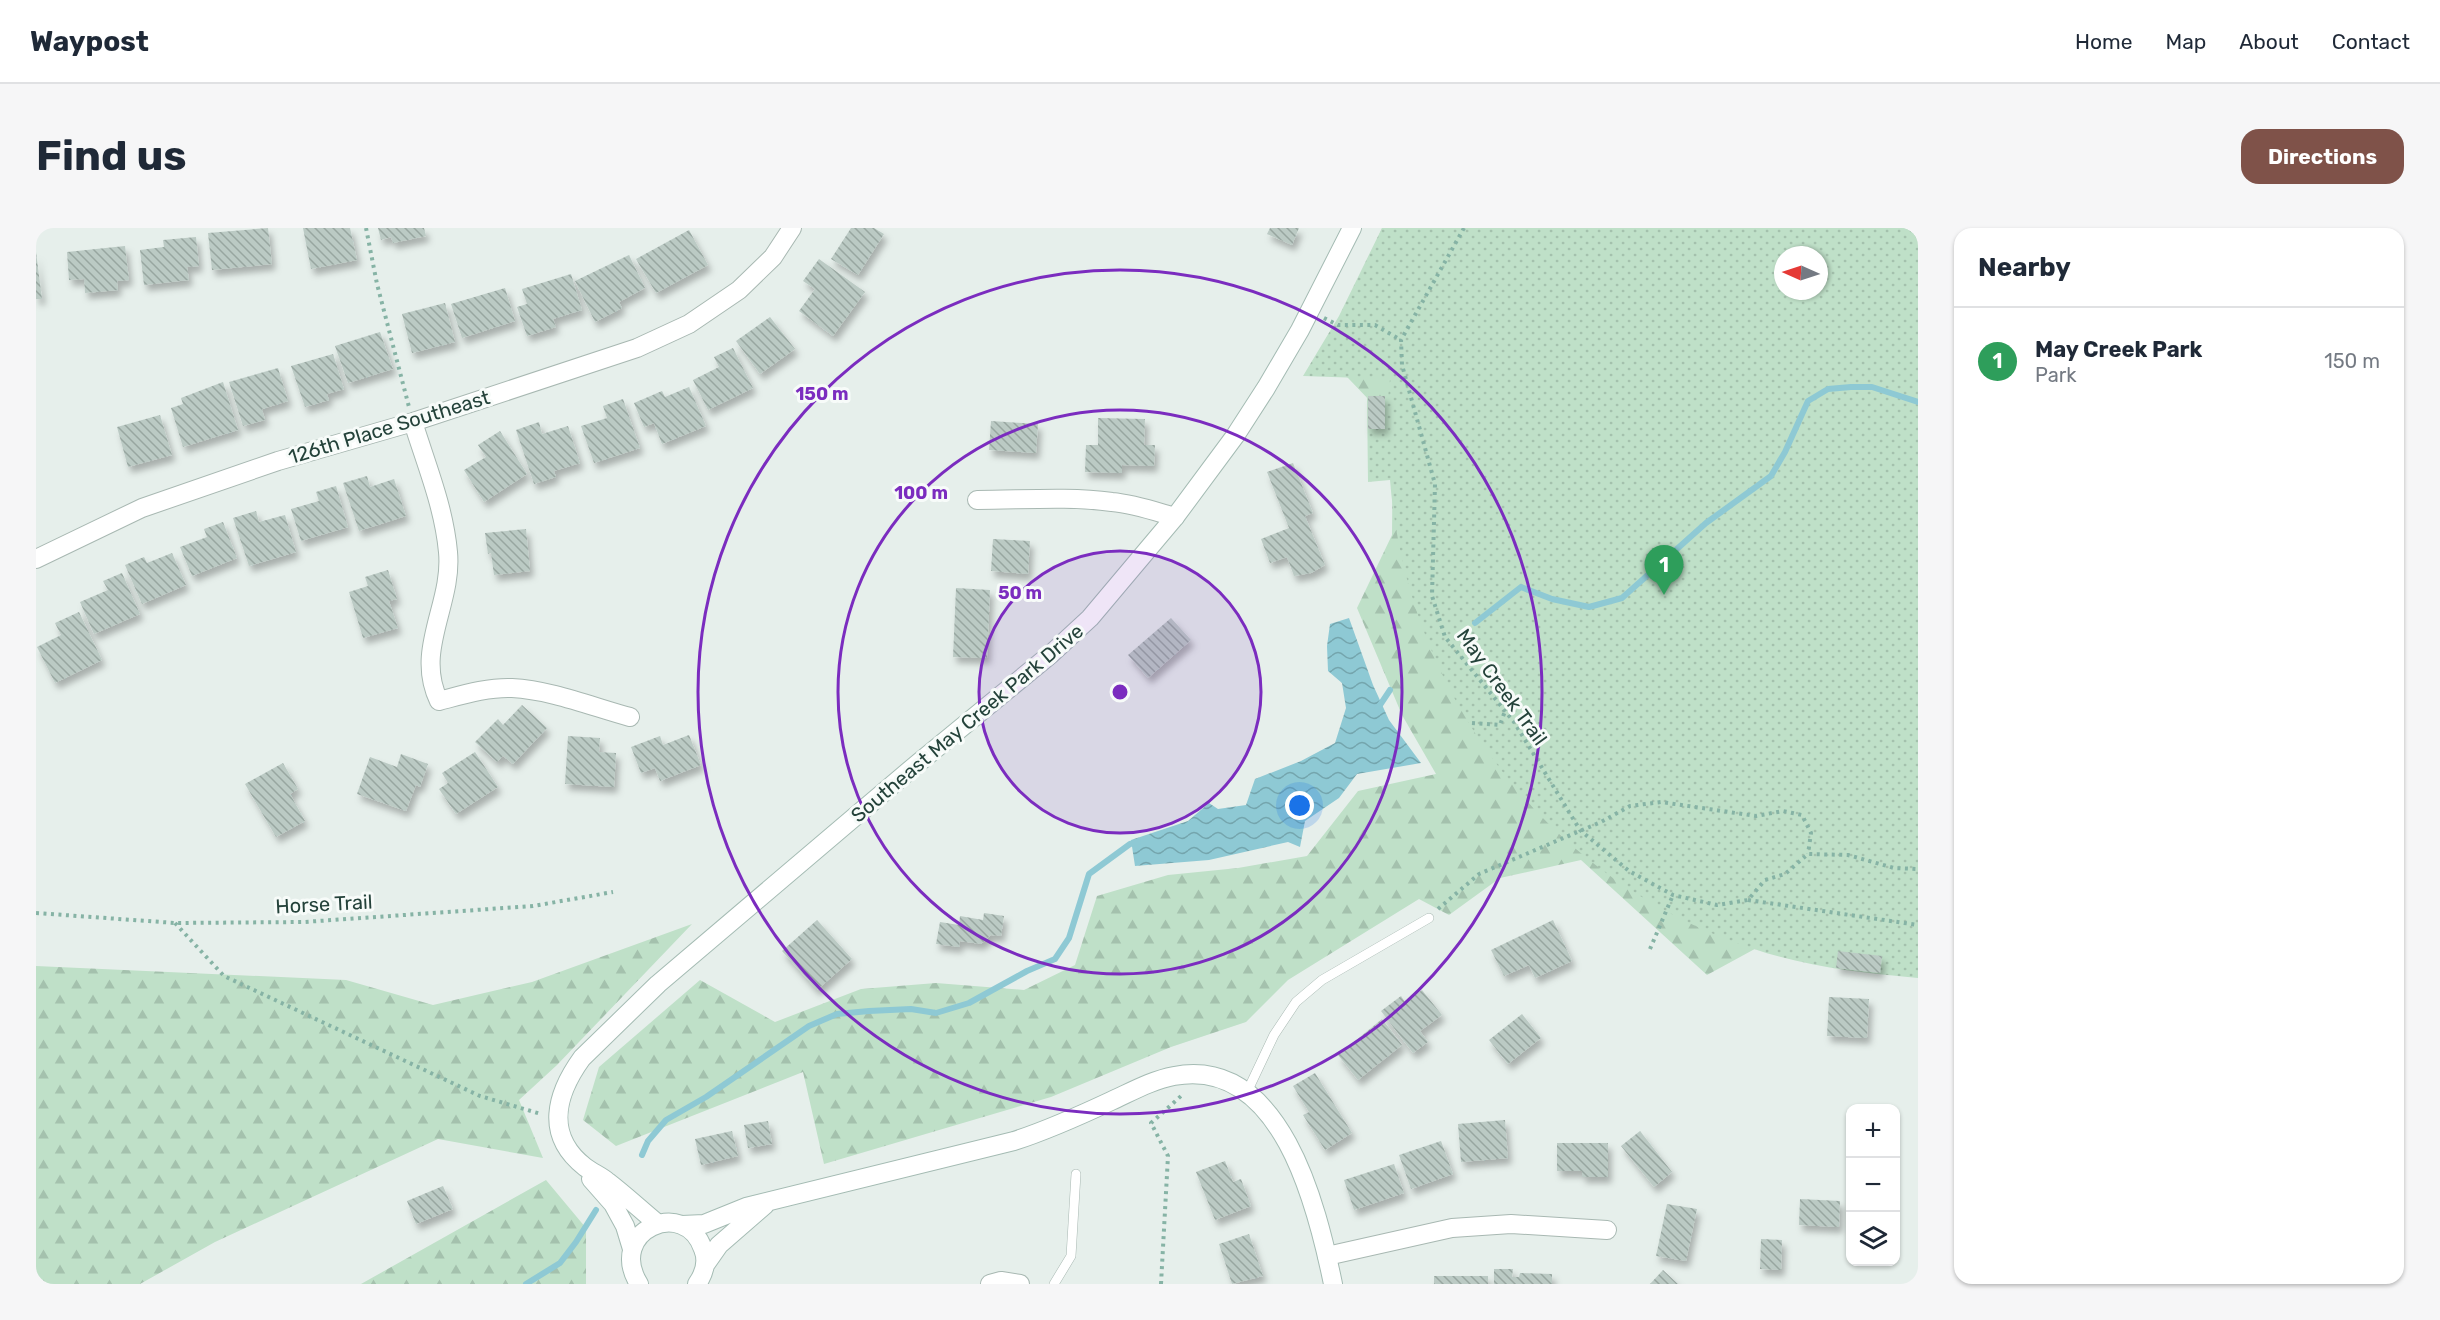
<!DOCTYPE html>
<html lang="en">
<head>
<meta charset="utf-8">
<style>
  body { margin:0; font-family:Rubik,sans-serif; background:#f6f6f7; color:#1f2937 }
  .controls { position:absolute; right:18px; bottom:18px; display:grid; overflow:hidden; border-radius:12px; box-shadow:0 2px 4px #0004 }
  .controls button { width:54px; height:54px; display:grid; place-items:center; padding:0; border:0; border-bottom:2px solid #e0e1e3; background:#fff; color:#1f2937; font:30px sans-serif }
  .compass { position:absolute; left:1738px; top:18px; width:54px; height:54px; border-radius:50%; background:#fff; box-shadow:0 2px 4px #0004; rotate:273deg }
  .you { position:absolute; left:1264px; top:578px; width:21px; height:21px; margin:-15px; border:4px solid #fff; border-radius:50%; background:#1a73e8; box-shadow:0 0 0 9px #1a73e833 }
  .badge { display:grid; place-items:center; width:39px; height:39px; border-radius:50%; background:#7f5249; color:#fff; font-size:20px; font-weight:700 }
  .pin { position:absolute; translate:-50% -50px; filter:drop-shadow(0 2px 3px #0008) }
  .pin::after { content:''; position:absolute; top:32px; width:21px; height:18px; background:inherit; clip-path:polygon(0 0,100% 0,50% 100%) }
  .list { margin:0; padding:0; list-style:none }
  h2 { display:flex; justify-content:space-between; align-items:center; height:78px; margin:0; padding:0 24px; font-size:26px }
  h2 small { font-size:20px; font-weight:400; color:#747a83 }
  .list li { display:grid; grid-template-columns:39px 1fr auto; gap:18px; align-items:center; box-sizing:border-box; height:108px; padding:0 24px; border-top:2px solid #e0e1e3 }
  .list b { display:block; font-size:22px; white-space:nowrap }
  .list p { margin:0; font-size:20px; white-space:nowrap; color:#747a83 }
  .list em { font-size:20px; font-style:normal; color:#747a83 }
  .icon { flex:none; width:33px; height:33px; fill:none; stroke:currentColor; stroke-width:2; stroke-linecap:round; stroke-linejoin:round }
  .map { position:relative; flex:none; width:1882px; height:1056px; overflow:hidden; border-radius:18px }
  header { display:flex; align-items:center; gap:36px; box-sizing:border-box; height:84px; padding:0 30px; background:#fff; border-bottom:2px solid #e0e1e3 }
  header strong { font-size:28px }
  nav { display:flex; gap:33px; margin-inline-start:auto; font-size:21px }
  .intro { display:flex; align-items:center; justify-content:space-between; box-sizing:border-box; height:144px; padding:0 36px }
  h1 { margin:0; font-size:42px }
  .button { padding:15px 27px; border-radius:18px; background:#7f5249; color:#fff; font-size:21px; font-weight:700 }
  main { display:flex; gap:36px; padding:0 36px }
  aside { flex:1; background:#fff; border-radius:18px; box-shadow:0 2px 4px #0004 }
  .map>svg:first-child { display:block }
</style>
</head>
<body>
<header>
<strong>Waypost</strong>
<nav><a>Home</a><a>Map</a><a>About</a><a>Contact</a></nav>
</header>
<div class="intro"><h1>Find us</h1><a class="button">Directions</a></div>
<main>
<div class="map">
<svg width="1882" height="1056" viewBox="0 0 1882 1056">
  <defs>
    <pattern id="forest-firs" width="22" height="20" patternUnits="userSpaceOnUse" patternTransform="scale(1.5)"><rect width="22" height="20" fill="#bfe0c8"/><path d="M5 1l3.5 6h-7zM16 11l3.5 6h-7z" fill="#a4c1ad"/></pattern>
    <pattern id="park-dots" width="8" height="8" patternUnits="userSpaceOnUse" patternTransform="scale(1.5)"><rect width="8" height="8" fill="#bfe0c8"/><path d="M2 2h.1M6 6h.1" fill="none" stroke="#a4c1ad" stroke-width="1.8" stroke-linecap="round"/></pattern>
    <pattern id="water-waves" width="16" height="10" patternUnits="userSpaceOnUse" patternTransform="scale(1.5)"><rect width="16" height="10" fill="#8ec9d4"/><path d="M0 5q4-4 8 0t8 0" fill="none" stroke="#74a5ad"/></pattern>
    <pattern id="building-back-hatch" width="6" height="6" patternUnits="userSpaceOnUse" patternTransform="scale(1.5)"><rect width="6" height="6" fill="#bbcac4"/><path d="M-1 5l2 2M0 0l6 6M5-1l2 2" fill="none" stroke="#98a6a0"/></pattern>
    <filter id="shadow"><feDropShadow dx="3.5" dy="6" stdDeviation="3" flood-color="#0004"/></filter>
  </defs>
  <rect width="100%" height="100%" fill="#e6efeb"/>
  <!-- forest -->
  <path fill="url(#forest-firs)" fill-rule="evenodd" d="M1346,0h536l-123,699 -88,48 -126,-115 -81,18 -51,37 -30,-16 -131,81 -42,42 -75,25 -120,50 -227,67 -21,-92 -187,74 -33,-26 16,-53 101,-87 75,42 86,-33 75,-6 88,7 51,-25 22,-69 71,-21 70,-7 69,-12 51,-65 78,-17 -34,-59 -45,-107 35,-73 1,-110 -66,-69zM1747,27h36v36h-36z
    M656,696l-135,141 -38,35 24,58 -105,-19 -223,103 -75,42h-104v-318l310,14 87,25 99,-23z
    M510,952l40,48v56h-225z"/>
  <!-- park -->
  <path fill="url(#park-dots)" fill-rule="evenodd" d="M1346,0h536v750c-56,-5 -111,-11 -164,-29 -206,-67 -347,-254 -364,-469l-22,2 -1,-86 21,2 2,-19 -87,-3 36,-60zM1747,27h36v36h-36z"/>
  <!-- water -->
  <path fill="url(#water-waves)" d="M1313,390l24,67 16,35 32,43 -64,11 -18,24 -34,23 -5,26 -12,-5 -79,18 -74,6 -4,-26 57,-19 21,-18 9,6 28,-4 9,-26 46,-18 34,-18 11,-35 -4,-25 -14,-12 -1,-25 3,-22z"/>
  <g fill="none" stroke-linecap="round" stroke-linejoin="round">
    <!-- stream -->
    <path stroke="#8ec9d4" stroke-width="6" d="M1439,395l46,-36 31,12 37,8 33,-9 84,-75 65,-47 14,-24 23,-51 20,-12 23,-2h21l46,15
      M1342,480l12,-18
      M606,927l6,-14 18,-21 40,-23 103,-71 28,-12 32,-3 42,-2 25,4 33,-10 58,-32 28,-12 14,-21 20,-64 41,-30 8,-2
      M490,1056l34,-21 16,-21 20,-32"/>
  </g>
  <!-- building -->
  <path fill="url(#building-back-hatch)" filter="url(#shadow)" d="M232,0l4,36 -60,6 -4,-37z
    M267,0h47l7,32 -46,9z
    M342,0h46l2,8 -33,7 -2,-6 -10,3z
    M815,0h23l10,6 -26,41 -27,-16z
    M1234,0h29l-7,17 -25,-11z
    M653,2l19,35 -52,28 -20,-34z
    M160,9l3,29 -12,1 2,13 -45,5 -4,-35 24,-3 -1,-7z
    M89,18l4,34 -12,1 1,9 -33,3 -1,-14 -15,1 -2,-28z
    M0,24l6,47h-6z
    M593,27l16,33 -26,14 3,6 -27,14 -20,-41z
    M783,31l46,33 -32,44 -34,-25 16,-22 -12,-8z
    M535,46l11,36 -29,9 3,8 -29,9 -10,-29 10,-3 -5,-15z
    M469,60l10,33 -53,17 -11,-34z
    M409,75l10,39 -43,11 -10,-39z
    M734,89l25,32 -35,25 -24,-33z
    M344,104l13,37 -45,14 -13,-37z
    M697,120l20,40 -45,22 -15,-30 26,-13 -5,-10z
    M297,126l11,35 -17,5 2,6 -24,7 -14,-41z
    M242,140l10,33 -26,8 3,11 -22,6 -14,-44z
    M187,154l15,48 -55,17 -12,-39 12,-4 -2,-6z
    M653,159l17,39 -44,18 -8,-21 -10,4 -10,-24 28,-12 3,6z
    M1332,168h17v33h-17z
    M587,171l17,49 -46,15 -13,-37 26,-8 -4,-12z
    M124,187l12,40 -44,12 -11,-40z
    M1062,190l47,1 -1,26h11l-1,21 -32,-1v8l-37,-1 1,-27h12z
    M955,193l47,3 -2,29 -47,-3z
    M503,194l3,12 26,-8 12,37 -26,8 2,6 -22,7 -18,-54z
    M464,203l27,43 -43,28 -20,-32 22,-13 -8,-12z
    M1257,235l20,50 -8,3 20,49 -14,8 -17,3 -7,-19 -17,6 -9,-24 28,-11 -22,-56z
    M331,248l3,11 24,-8 12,37 -47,15 -16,-48z
    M300,258l12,41 -47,14 -10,-32 28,-8 -3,-9z
    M220,283l3,11 26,-7 11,37 -47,14 -16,-48z
    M187,294l14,36 -45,18 -12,-29 27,-10 -3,-8z
    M490,301l4,42 -36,4 -3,-22 -3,1 -3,-21z
    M957,311l37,2 -2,33 -37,-3z
    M136,325l14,32 -44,19 -17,-39 19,-8 3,6z
    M352,342l9,29 -8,2 9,27 -35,10 -14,-46 19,-6 -3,-9z
    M86,345l18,41 -46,20 -14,-32 28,-12 -5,-9z
    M920,360l34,2 -3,68 -34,-1z
    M43,384l23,48 -47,23 -18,-36 24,-12 -6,-12z
    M1135,390l20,22 -43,38 -20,-23z
    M486,477l25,23 -34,36 -10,-8 -6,6 -22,-20 23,-23 5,6z
    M653,507l12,30 -41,16 -5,-13 -14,5 -10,-26 29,-11 3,9z
    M532,508l32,2 -1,14 17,1 -2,34 -49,-3z
    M439,524l23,35 -42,27 -17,-25 9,-6 -6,-10z
    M365,526l27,10 -8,23 -4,-2 -10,26 -49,-17 13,-37 27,10z
    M247,535l15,26 -8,5 15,27 -29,16 -31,-53z
    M948,685l20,3 -3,20 -10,-1 -10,9 -21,-3 -1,6 -23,-3 4,-22 19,3 1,-9 23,4z
    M781,692l35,39 -35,31 -35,-39z
    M1517,692l19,41 -37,17 -6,-13 -25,11 -13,-26z
    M1802,723l44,5 -2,17 -44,-5z
    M1386,762l20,25 -22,16 8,11 -15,11 -32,-42 20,-15 4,6z
    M1793,769l40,2 -2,39 -40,-2z
    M1486,786l19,24 -33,26 -19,-24z
    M1346,791l20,26 -44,35 -20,-25z
    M1279,845l37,60 -27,17 -22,-35 6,-3 -16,-26z
    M1469,892l3,38 -47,4 -3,-38z
    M732,893l4,23 -24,4 -4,-23z
    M696,903l6,25 -37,9 -6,-26z
    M1604,903l32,41 -18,15 -33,-41z
    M1405,913l12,33 -42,15 -12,-34z
    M1521,915h51v34h-26v-6h-25z
    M1189,933l8,21 8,-3 10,27 -36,14 -19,-48z
    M1358,936l10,29 -50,17 -10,-30z
    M407,958l10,23 -37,15 -9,-23z
    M1764,971l40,2 -1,26 -40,-2z
    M1631,976l30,5 -11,52 -30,-5z
    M1213,1006l14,42 -31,8 -13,-40z
    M1725,1011l21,1 -1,30 -21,-1z
    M1458,1041h19l-1,8h7l1,-4 32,1v10h-58z
    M1627,1042l15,14h-28z
    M1398,1048h54v8h-54z"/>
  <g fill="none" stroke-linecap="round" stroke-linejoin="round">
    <defs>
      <path id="lane" d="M1211,864l27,-57 22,-33 26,-22 107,-62
        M1018,1056l17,-28 5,-82"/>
      <path id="street" d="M377,194c13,42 31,85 35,130 5,52 -34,98 -9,149 23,-6 49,-14 73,-13 39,2 81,19 118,29
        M941,272c45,0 91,-4 135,2 22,2 42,9 63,15
        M0,331l106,-51 136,-47 135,-39 224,-74 52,-24 50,-34 34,-33 19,-29
        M1291,1028l125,-28 59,-4 96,6
        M954,1056l11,-3 19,3"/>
      <path id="secondary" d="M555,951l22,25 12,22 7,23
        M622,996c-17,-14 -33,-29 -50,-42 -7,-6 -15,-9 -23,-15 -41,-32 -29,-73 -3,-109l76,-74 259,-220 134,-110 39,-36 85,-101 60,-81 31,-48 34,-58 52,-102
        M646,997l22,-1 42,-17 268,-66c34,-11 65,-25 97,-40 20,-9 41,-21 63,-25 107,-20 143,130 159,208
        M669,1037l14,-20 46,-40
        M603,1056c-33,-53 46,-88 64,-35 5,12 1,25 -6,35"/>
    </defs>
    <!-- lane casing -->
    <use href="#lane" stroke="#a8b8b2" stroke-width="10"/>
    <!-- street casing -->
    <use href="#street" stroke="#a8b8b2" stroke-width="20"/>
    <!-- secondary casing -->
    <use href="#secondary" stroke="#a4bbb3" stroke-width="20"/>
    <!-- path -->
    <path stroke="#86b3a5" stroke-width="4" stroke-dasharray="3 4.5" stroke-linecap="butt" d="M330,0l11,56 32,123
      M1428,0l-63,112 1,25 33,119 -3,112 13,41 69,85 66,108 49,41 44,24 44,10 31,-5 17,-20 20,-6 23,-20 40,1 46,13 24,1
      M1288,90l14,7h37l26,15
      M1436,495l28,2 5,-14
      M1712,672l170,25
      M1402,681l41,-35 122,-52 29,-16 31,-4 95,14 27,-5 19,4 9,18 -3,21
      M0,685l139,10 129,-1 229,-16 80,-14
      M139,695l49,53 256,120 61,18
      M1614,721l23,-54
      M1125,1056l7,-128 -17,-33 30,-27"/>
    <!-- lane -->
    <use href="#lane" stroke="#fff" stroke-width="9"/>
    <!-- street -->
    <use href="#street" stroke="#fff" stroke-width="18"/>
    <!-- secondary -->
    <use href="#secondary" stroke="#fff" stroke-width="18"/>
  </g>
  <!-- distance rings -->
  <circle cx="1084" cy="464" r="141" fill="#7b2cbf" fill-opacity=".12"/>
  <g fill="none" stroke="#7b2cbf" stroke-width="3">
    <circle cx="1084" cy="464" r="141"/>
    <circle cx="1084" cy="464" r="282"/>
    <circle cx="1084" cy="464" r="422"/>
  </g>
  <g text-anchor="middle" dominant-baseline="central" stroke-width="6" stroke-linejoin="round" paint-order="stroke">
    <!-- street labels -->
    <g font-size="20" fill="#24423a" stroke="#f7fbf9">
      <text transform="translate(353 199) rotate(-17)">126th Place Southeast</text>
      <text transform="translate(1466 459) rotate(54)">May Creek Trail</text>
      <text transform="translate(931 495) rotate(-40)">Southeast May Creek Park Drive</text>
      <text transform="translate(288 676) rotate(-3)">Horse Trail</text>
    </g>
  </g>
  <circle cx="1084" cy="464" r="9" fill="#7b2cbf" stroke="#f7fbf9" stroke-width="3"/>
  <g font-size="18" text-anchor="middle" font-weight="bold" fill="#7b2cbf" stroke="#f7fbf9" stroke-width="6" stroke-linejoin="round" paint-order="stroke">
    <text x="786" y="172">150 m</text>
    <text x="885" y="271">100 m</text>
    <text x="984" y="371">50 m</text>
  </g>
</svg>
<div class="controls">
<button>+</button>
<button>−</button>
<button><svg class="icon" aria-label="layers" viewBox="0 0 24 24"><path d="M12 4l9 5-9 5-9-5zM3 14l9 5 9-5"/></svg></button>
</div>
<svg class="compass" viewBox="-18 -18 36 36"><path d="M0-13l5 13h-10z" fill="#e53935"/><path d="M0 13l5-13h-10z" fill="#747a83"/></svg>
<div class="you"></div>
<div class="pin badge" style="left:1628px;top:367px;background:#2e9e5b">1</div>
</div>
<aside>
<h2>Nearby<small></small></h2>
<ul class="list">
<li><span class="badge" style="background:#2e9e5b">1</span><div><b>May Creek Park</b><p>Park</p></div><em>150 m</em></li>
</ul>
</aside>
</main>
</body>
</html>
